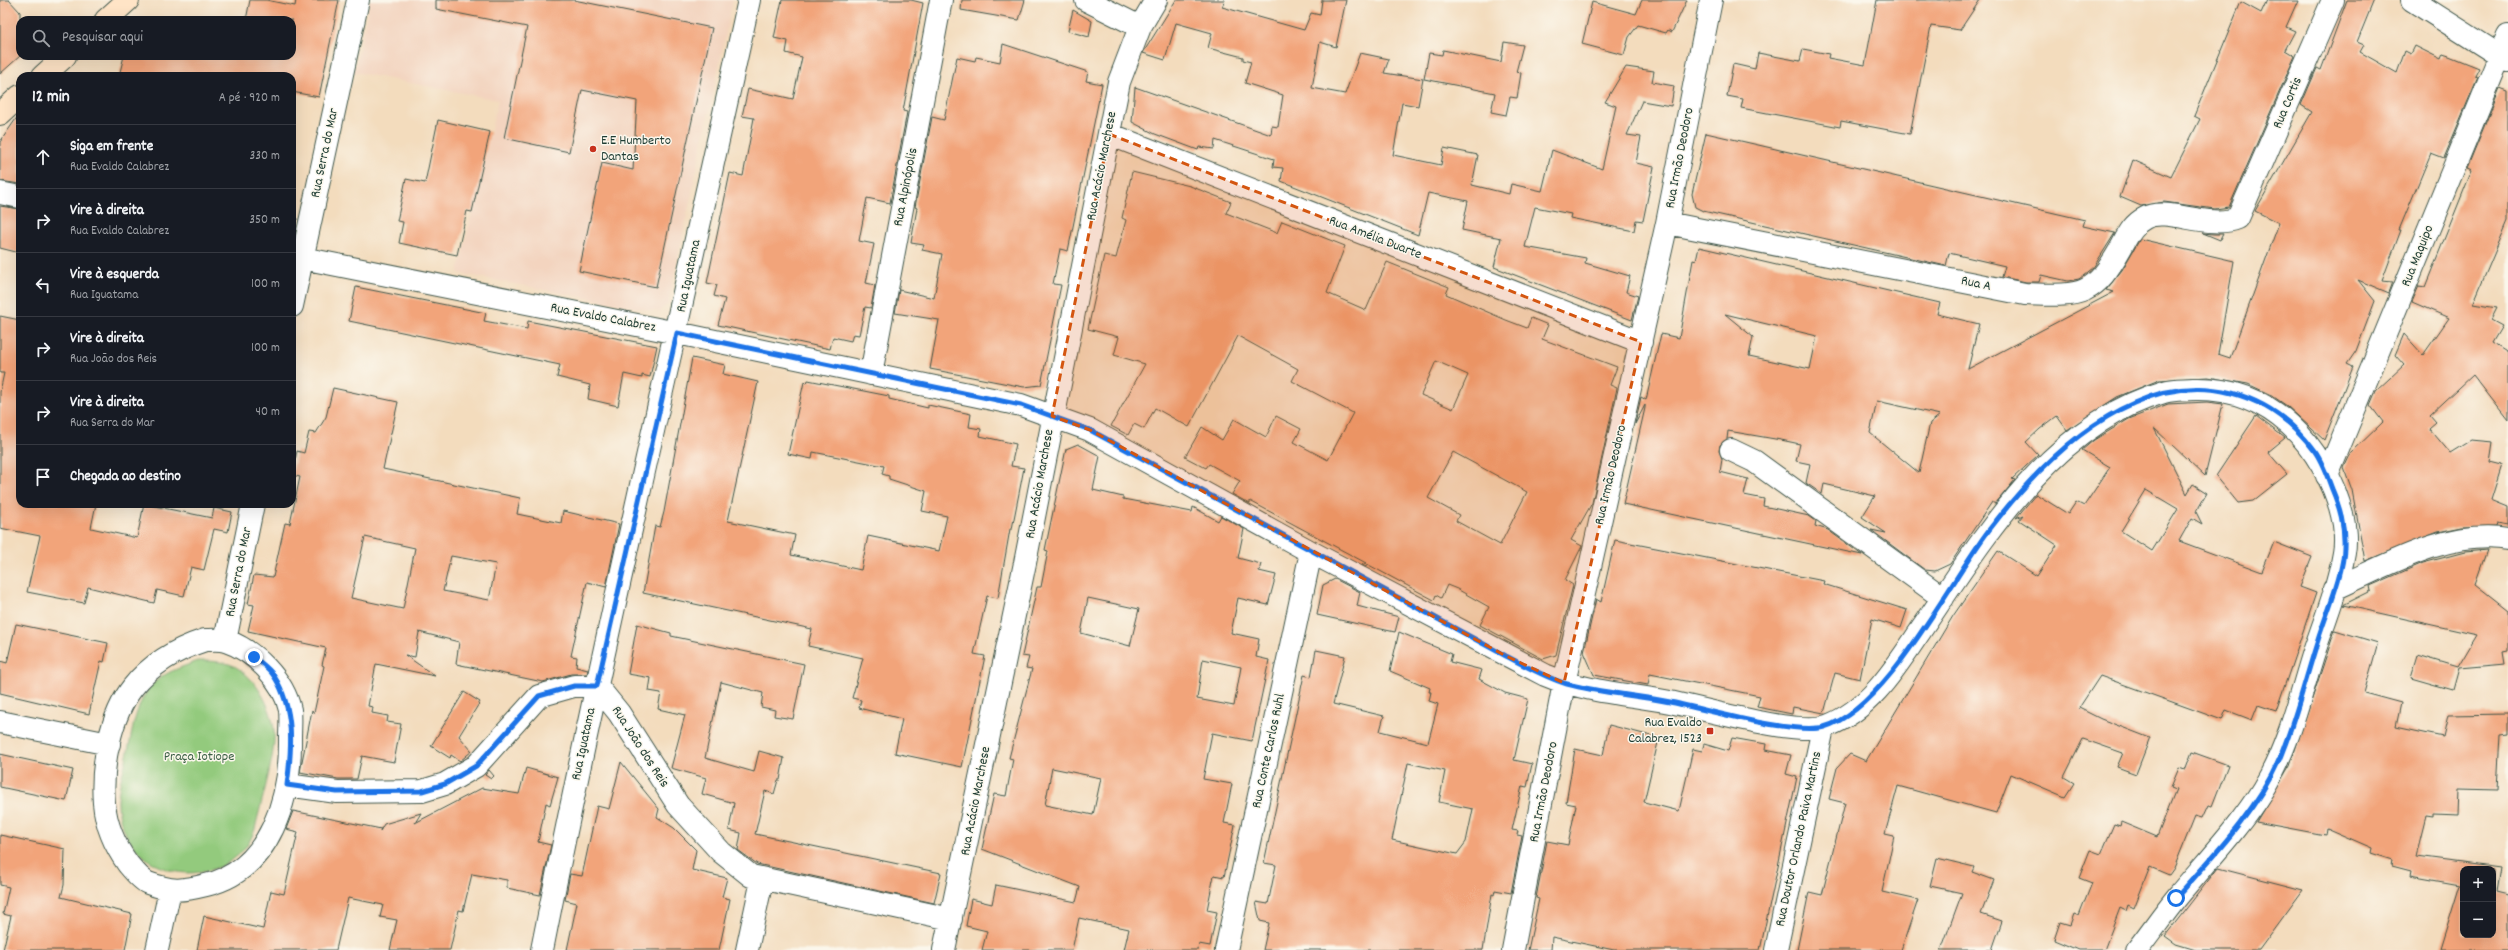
<!DOCTYPE html>
<html lang="pt">
<head>
<meta charset="utf-8">
<style>
  body { margin:0; font-family:Dekko,sans-serif; background:#242831; color:#f1f3f6 }
  .controls { position:absolute; right:12px; bottom:12px; display:grid; overflow:hidden; border-radius:8px; box-shadow:0 4px 16px #0002 }
  .controls button { width:36px; height:36px; display:grid; place-items:center; padding:0; border:0; border-bottom:1px solid #363941; background:#171b24; color:#f1f3f6; font:20px sans-serif }
  .stop { position:absolute; width:12px; height:12px; margin:-9px; border:3px solid #1a73e8; border-radius:50%; background:#fff }
  .stop.end { background:#1a73e8; border-color:#fff; box-shadow:0 1px 4px #0008 }
  .list { margin:0; padding:0; list-style:none }
  h2 { display:flex; justify-content:space-between; align-items:center; height:52px; margin:0; padding:0 16px; font-size:17px }
  h2 small { font-size:13px; font-weight:400; color:#9ea1a6 }
  .list li { display:grid; grid-template-columns:26px 1fr auto; gap:12px; align-items:center; box-sizing:border-box; height:64px; padding:0 16px; border-top:1px solid #363941 }
  .list b { display:block; font-size:15px; white-space:nowrap }
  .list p { margin:0; font-size:13px; white-space:nowrap; color:#9ea1a6 }
  .list em { font-size:13px; font-style:normal; color:#9ea1a6 }
  .icon { flex:none; width:22px; height:22px; fill:none; stroke:currentColor; stroke-width:2; stroke-linecap:round; stroke-linejoin:round }
  .map { position:relative; flex:none; width:2508px; height:950px; overflow:hidden }
  .search { position:absolute; background:#171b24; box-shadow:0 4px 16px #0002; left:16px; top:16px; width:280px; height:44px; display:flex; align-items:center; gap:10px; box-sizing:border-box; padding:0 14px; border-radius:12px; color:#9ea1a6; font-size:15px }
  .panel { position:absolute; background:#171b24; box-shadow:0 4px 16px #0002; left:16px; top:72px; width:280px; height:436px; border-radius:12px }
  .map>svg:first-child { display:block }
</style>
</head>
<body>
<div class="map">
<svg width="2508" height="950" viewBox="0 0 2508 950">
  <rect width="100%" height="100%" fill="#fbf7ec"/>
  <filter id="ink" filterUnits="userSpaceOnUse"><feTurbulence type="fractalNoise" baseFrequency=".025" numOctaves="2"/><feDisplacementMap in="SourceGraphic" scale="8" xChannelSelector="R" yChannelSelector="G"/><feConvolveMatrix kernelMatrix="1 2 1 2 8 2 1 2 1" color-interpolation-filters="sRGB"/></filter>
  <filter id="wash" filterUnits="userSpaceOnUse"><feTurbulence type="fractalNoise" baseFrequency=".012" numOctaves="4" result="noise"/><feDisplacementMap in="SourceGraphic" scale="16" xChannelSelector="R" yChannelSelector="G"/><feGaussianBlur stdDeviation="0.9" result="paint"/><feColorMatrix in="noise" values="0 0 0 0 0 0 0 0 0 0 0 0 0 0 0 0 0 1.4 0 .05"/><feComposite in="paint" operator="in"/></filter>
  <g filter="url(#wash)">
    <rect width="100%" height="100%" fill="#f3dcbd"/>
    <!-- built -->
    <path fill="#f3d4bf" d="M370,0h363l-65,304 -9,8 -201,-39 40,-173 -144,-28z"/>
    <!-- green -->
    <path fill="#93ca7d" stroke="#598458" d="M198,661c12,0 25,0 36,5 22,11 39,43 40,66 2,23 -14,73 -19,97 -7,21 -23,35 -45,41 -45,13 -91,-19 -92,-68 0,-18 8,-38 11,-56 5,-23 8,-47 26,-64 12,-11 28,-15 43,-21z"/>
    <g id="blocks">
      <!-- building -->
      <path fill="#f2a47a" fill-rule="evenodd" d="M0,0h9l11,12v44l-20,18z
        M250,0h16l29,6 1,-6h43l-20,97 -27,-5v-16h-173l5,-20h168v-36h-46z
        M436,0h138l138,28 -56,259 -77,-16 23,-108 31,7 4,-69 -55,-11 -13,62 -65,-14 23,-111 -91,-18z
        M782,0h129l12,3 -20,108 4,1 -17,91 -23,-5 -8,43 15,3 -8,39 9,2 -4,23 -6,-1 -6,28 -6,-1 -2,7 -18,-4 -3,12 -112,-24 7,-26 -11,-3 3,-11 -10,-2 23,-110 13,3 11,-58 -12,-2 6,-27 45,10 9,-42 -16,-4 2,-12 -14,-3z
        M962,0h63l-6,20 -58,-10z
        M1176,0h49l-3,7 82,23 7,-17 9,2 2,-15h24l-10,47 -16,-5 -8,46 33,6 15,-41 29,6 -5,14 39,6 -5,27 -16,-3 -9,52 48,10 3,-17 34,7 -6,30 37,9 2,-10 31,7 10,-41 50,19 14,-63 -11,-4 21,-35 28,4 -2,11 22,4 -3,20 -29,-5 -15,34 14,2 -5,26 18,4 -11,54 -7,-1 -2,11 -64,-13 1,-4 -36,-7 -10,40 61,11 -1,5 45,13 -4,16 12,4 -6,24 -138,-53 7,-29 -39,-8 6,-29 -40,-8 -10,42 -137,-54 2,-13 -10,-1 1,-8 -59,-19 -1,9 -15,-2 -1,3 -43,-16 -23,-12 3,-35 136,48 1,-9 6,1 5,-32 -38,-12 6,-21 -8,-2v-3l-35,-9 4,-15 -36,-10 -11,37 -22,-7z
        M1642,0h45l-15,32 -4,-2 -2,3 -28,-8 -9,12 -5,18 -42,-11 10,-42 44,12z
        M1877,0h103l-20,30 -29,-4 -21,108 -69,-13 -1,6 -99,-19 2,-9 -16,-3 6,-32 22,5 3,-16 42,8 3,-12 26,5 -1,4 37,7z
        M2267,0h31l-12,27 9,4 -10,19 10,6 -66,151 -14,2 -51,-7 -23,4 -21,-9 13,-37 38,17 29,-58 -6,-3 47,-114 20,11z
        M2347,0h27l-17,42 7,3 -4,7 37,21 8,-22 6,3 4,-8 26,13 2,-5 6,2 30,12 -4,8 3,1 -34,81 -13,-5 -32,77h2l-19,51 11,1 -4,11 -31,-13 17,21 -19,50 -9,13 6,3 -29,73 -37,-34 -16,-11 -23,-11 -40,-7 -49,3 -42,17 -50,33 -10,-14 -17,13 -14,13 12,13 -26,24 3,1 -20,24 -3,-2 -42,62 -15,7 -10,-1 -54,-40 15,3 -24,-16 13,-21 -51,-12 -2,10 -16,-11 4,-19 -14,-3 4,-17 -19,-4 -53,-9 -1,8 -7,6 -1,6 3,8 -2,13 28,7 -4,16 20,4 -1,7 46,10 7,5 -1,5 13,4 34,25 -239,-51 22,-96v-3l-10,19 6,-27 5,3 15,-66 18,4 14,-78 3,1 3,-14 241,56 -3,11 42,10 -11,45 146,-77 -8,-2 16,-20 18,-31 94,22 -16,93 12,4 49,-135 -24,-12 57,-99 -11,-7 16,-37 4,2zM1725,314l92,22 -7,33 -61,-13 4,-19zM1877,401l63,14 -10,8 -11,50 -49,-40z
        M1073,10l19,11 -3,16 -21,-6z
        M1504,42l19,3 -7,27 5,1 -4,25 -7,-1 -4,18 -15,-3 4,-19 -71,-14 5,-26 13,2 1,-5 58,12z
        M1003,44l85,28 -2,9 16,3 -34,167 -8,-2 -7,35 8,1 -20,100 -17,2 -94,-18 9,-49 -44,-7 4,-23 35,8 8,-44 -20,-4 2,-5 -13,-2 6,-35 -2,-1 17,-90 12,3 13,-63 18,4 1,-4 24,5z
        M2500,88l8,3v130l-35,83 24,4 -6,12 11,6 -10,17 16,10v67l-35,-45 -43,40 6,7 -7,6 21,25 21,-13 22,2 -3,20 12,3 -11,35 17,7v18l-11,-2 -1,3 -34,1 -24,5 -73,29 -13,-71 -8,-22 7,-15 32,-31 -13,-17 6,-14 28,-26 -9,-10 9,-21 19,21 26,-37 -37,-16 7,-16 6,1 47,-117 -5,-2z
        M20,113v71l-20,-3v-39z
        M438,120l52,12 -18,80 -5,-1 -10,44 -58,-12 4,-21 -6,-1 9,-42 19,4z
        M1706,133l379,87 -2,6 32,7 -22,35 -14,11 -11,2 -27,-6 -2,7h-13l-24,-5 3,-11 -56,-13 -3,13 -243,-55 -8,-4 -3,-13z
        M1132,172l58,14 41,16 -5,11 51,20 5,-12 63,25 -18,47 39,17 21,-48 62,25 -3,7 60,26 21,8 4,-10 17,7 -6,14 75,28 -7,18 7,3 -25,115 -21,37 11,6 -17,34 8,5 -17,70 -13,4 -63,-34 9,-18 -32,-18 -10,-4 -6,13 -5,-3 -2,5 -67,-36 -1,3 -4,-2 4,-2 -116,-62v3l-18,-10 8,-13 -31,-17 -3,4 -21,-11 17,-30 20,13 12,-21 32,18 10,-21 25,13 -7,13 34,18 25,-47 -61,-32 6,-12 -60,-33 -49,91 -34,-19 -11,21 -10,-5 -6,11 -17,-9 34,-62 -31,-9 5,-18 -31,-8 16,-74 12,3 10,-38 -4,-2zM1436,361l32,14 -15,34 -32,-14zM1453,452l74,40 -27,53 -44,-24 3,-6 -31,-17z
        M0,206l20,3v44l-20,-5z
        M2203,233l10,1h10l-3,6z
        M356,287l130,26 -2,8 43,8 1,-8 129,25 -7,31 -8,-2v3l-18,-4 -6,32 -30,-7 2,-14 -33,-8 3,-12 -211,-44z
        M0,316l20,4v184h76l-5,24 46,10 7,-34 68,14 2,-10 18,4 -4,20 -14,-3 -10,41 -13,-3 -7,29 -27,-6 -3,13 -66,-16 -4,16 -57,-11 13,-56 -40,-8v-136l4,-19h-4z
        M692,358l33,7 -2,9 35,8 -30,139 67,14 -4,20 70,15 7,-34 71,15 8,-35 -25,-5 4,-20 -37,-12v-3l-7,-2 2,-8 -71,-14 -1,7 -24,-5 16,-72 3,1 1,-3 81,16v3l39,9v-3l43,9 -2,13 12,2 -1,7 36,8 -5,22 13,2 -12,61h-2l-12,69 -11,-2 -13,58 11,2 -23,111 -67,-14 7,-34 -43,-11 2,-8 -9,-2 11,-40 -55,-12 4,-17 -169,-36 12,-67 5,1 4,-15z
        M333,388l65,14 -15,67 137,29 -3,16 44,9 2,-12 56,13 -13,63 -19,-5 -16,74 6,1 -1,10 12,3 -1,4h-16l-28,8 -87,-18 3,-22 -40,-10 -4,25 -10,-2 30,21 -59,-12 -8,42 5,1 -1,6 16,3 -1,6 14,2 -7,38 -32,-6 -5,23h-19l-38,-7 12,-62 2,3 10,-47 -2,-1 4,-17 -78,-17 6,-26 -6,-1 6,-29 19,2 12,-54 5,1 10,-47 -8,-2 5,-24 7,2 5,-21 7,1 10,-16zM365,537l50,11 -12,61 -52,-11zM451,556l45,8 -7,36 -46,-9z
        M2207,402l16,2 -18,72 -51,-48 33,66 6,-10 14,9 -11,19 6,12 -10,-6 -13,23 83,31 12,-30 38,15 -12,30 16,6 -40,118 -18,-6 -6,15 -26,-10 -4,10 -122,-44 -21,32 22,11 49,19 -14,36 -19,-7 6,-14 -40,-14 -19,38 10,6 -9,14 -54,-23 -15,39 -98,-27 -13,48 9,2 -12,56 36,8 -17,50h-104l12,-58 13,3 23,-92 -16,-4 8,-31 13,-14 16,7 87,-145 45,-65 39,25 20,-31 -38,-25 4,-5 -7,3 20,-24 32,20 8,-12 8,4 26,-39 -28,-17 12,-10 35,-21 39,-15zM2146,490l32,19 -26,42 -31,-20z
        M2256,416l29,22 -17,14 19,22 -34,27 -15,2 -22,-27z
        M1078,444l22,12 -7,34 30,7v2l69,13 1,-5 25,14 3,-5 23,13 -6,29 23,6 -2,7 17,4 -8,30 -30,-7 -7,35 28,6 -3,18 13,3 -17,81 -40,-8 -9,46 29,5 -8,39 11,2 -11,52 -10,-2 -7,35 10,2 -7,34 -11,-2 -1,6h-74l5,-21 -50,-11 -7,32h-90l5,-19 -21,-5 5,-27 21,5 4,-19 80,17 4,-15 -98,-38 12,-55 12,2 7,-37 -4,-1 23,-89 -6,-1 3,-11 -7,-1 15,-69h4l7,-36 -3,-1 21,-101zM1088,598l51,11 -9,37 -49,-13zM1203,659l38,8 -7,39 -37,-7zM1052,768l49,10 -8,37 -48,-10z
        M1615,540l209,41 -1,3 84,26 -6,18 -29,-9 -12,60 -25,-6 -11,40 -31,-6 -1,7 -35,-7 3,-11 -110,-22 -2,11 -54,-10 -10,-23 12,-53 5,3z
        M2487,550l-12,34 33,26v41l-5,1 2,12 -46,4 -6,22 -42,-12 7,-23 40,12 19,-32 -134,-30 28,-14 -1,-5 53,-23 42,-11z
        M1335,579l25,13 -3,14 42,11 -4,15 -78,-17 6,-30z
        M16,624l92,19 -4,19 -3,-1 -12,53 -89,-21v-32l7,2z
        M637,624l34,9v3l133,28 -11,55 -19,-3 1,-6 -14,-3 2,-14 -42,-11 -16,76 49,14 5,-21 25,7 -4,22h-2l-4,14 -9,-3 -10,43 186,39 -7,30 -177,-39 -19,-14 3,-17 -12,-3 5,-27 -32,-9 4,-16 -35,-10 14,-53 -27,-6 3,-16 -12,-2 2,-13 -23,-4z
        M2335,630l43,13 -14,50 37,10 -5,24 47,10 5,-22 60,-1v20l-8,1 -3,55 -38,-1 -1,26 -25,-1v3l-7,-1 -10,40 84,11 -4,24 12,3v56h-68l20,-65 -50,-9 1,-5 -19,-5 1,-6 -22,-7 1,-5 -46,-20 -1,7 -69,-13 34,-57zM2463,869h30v66h-30z
        M1399,632l53,22 -2,8 32,8 -3,9 26,14 23,6 -14,61 18,4 -5,23 -5,-1 -10,44 6,1 -1,4 5,1 -11,57 -16,-3 -1,5 -2,-1 -9,56h-220l6,-27 -9,-2 -4,-19 12,2 8,-39 -12,-2 40,-188 7,2 5,-27 29,6 -12,48 51,12 -4,15 48,12 10,-39 -9,-3 2,-9h-2l1,-4 -40,-17zM1408,763l37,8 -6,31 34,7 -7,33 -9,12 -65,-14z
        M464,692l16,10 -21,34 13,15 -12,10 -9,-6 -1,3 -19,-12z
        M1609,725l50,13 -15,64 35,9 14,-62 9,2 2,-7 24,7 4,-13 34,6 -1,6 26,5 -5,19 11,3 -37,173h-146l-62,-13 -1,13h-23l11,-51 -3,-1 11,-57 21,4 8,-40 -10,-2 9,-54 28,6z
        M2192,752l36,13 -16,41 -4,-1 -6,13 -7,-2 -21,52 -5,7 -19,-8 -16,41 -6,-3 -2,6 -6,-3 -16,42h-26l-24,-10 6,-18 10,3 4,-11 5,2 13,-33 -13,-5 11,-28 11,4 13,-30 6,2 1,-4 36,15 19,-48 -5,-2 8,-19 6,2z
        M0,754l73,16 -7,31 -66,-14z
        M621,762l38,47 -2,8 17,11 22,22 -4,20 35,8 -5,19 8,2 -11,51h-152l10,-47 -12,-3 5,-26 12,2 15,-70 12,3z
        M526,768l32,9 -8,28 -4,-2 -8,39 13,3 -11,50 -33,-7v-8l-35,-6 -9,37 -4,-1 -9,40h-60l7,-30 -17,-3 3,-12 -35,-7 -12,52h-139l7,-34 59,13 8,-38 13,3 14,-62 -12,-3 7,-18 88,18 -1,2 4,-7 37,-11 -6,10 67,-35 37,6z
        M489,770l5,6 -3,3 -6,-4z
        M0,835l65,14 -1,36 -3,12 71,17 -7,36h-122l8,-34 -8,-2 6,-27 -9,-2z
        M1937,858l37,9 -2,5 22,8 -13,34 21,7 -10,29h-51l21,-57 -32,-7z
        M2218,868l85,22 -44,60h-63l-20,-6 -11,-8z"/>
    </g>
  </g>
  <g filter="url(#ink)">
    <use href="#blocks" fill-opacity="0" stroke="#3f5549" stroke-width="1"/>
    <g fill="none" stroke-linecap="round" stroke-linejoin="round">
      <defs>
        <path id="street" d="M1086,0l54,27
          M2412,0l96,61
          M1109,134l532,208
          M0,193l20,4
          M1667,223l358,71c57,2 68,4 97,-48 6,-11 11,-22 23,-28 21,-12 64,12 93,0l95,-218
          M292,256l385,77 344,72 69,25 221,122 234,123c40,17 83,19 125,27 34,7 128,34 157,24 43,-16 69,-59 94,-96 62,-91 130,-206 243,-238 10,-3 20,-2 30,-3 37,-1 69,11 96,36 24,22 45,58 52,90 3,11 4,27 2,38 -6,35 -20,69 -31,102 -14,45 -25,93 -50,134 -24,39 -56,72 -85,107 -14,17 -27,36 -41,54
          M292,306l66,-306
          M871,374l70,-374
          M1731,450l23,11 189,137
          M2327,476l181,-440
          M2334,589c54,-24 114,-60 174,-50
          M205,640c6,0 15,-1 21,1 28,9 58,40 64,69 1,9 0,19 0,28 1,59 -19,132 -84,147 -24,6 -34,7 -58,-2 -7,-3 -15,-13 -20,-19 -13,-18 -22,-39 -24,-61 -3,-37 6,-87 29,-116 19,-24 44,-38 72,-47z
          M225,641l28,-137
          M0,722l109,22
          M287,785l50,7 85,-1 23,-7 31,-18 63,-70 35,-10h23l22,27 59,92 43,47 30,24 200,43
          M157,950l13,-60
          M542,950c63,-318 138,-633 207,-950
          M747,950l15,-70
          M944,950l81,-387 94,-481 21,-55 16,-27
          M1226,950l85,-398
          M1513,950l51,-267 103,-460 44,-223
          M1776,950l47,-222"/>
        <path id="secondary" d="M106,20l22,-20
          M43,76l22,-20
          M0,114l20,-18"/>
      </defs>
      <!-- street casing -->
      <use href="#street" stroke="#3f5549" stroke-width="24"/>
      <!-- secondary casing -->
      <use href="#secondary" stroke="#3f5549" stroke-width="24"/>
      <!-- street -->
      <use href="#street" stroke="#fff" stroke-width="22"/>
      <!-- secondary -->
      <use href="#secondary" stroke="#ffe4c6" stroke-width="22"/>
    </g>
  </g>
  <g fill="none" stroke-linecap="round" stroke-linejoin="round" filter="url(#ink)">
    <!-- route -->
    <path stroke="#1a73e8" stroke-width="5" d="M254,657c7,6 16,12 20,19 21,33 18,72 13,109l50,7 85,-1 23,-7 31,-18 63,-70 35,-10h23l80,-353 344,72 69,25 416,226c20,10 40,22 61,28 34,9 69,11 103,18 35,7 123,33 154,25 62,-17 126,-146 165,-197 38,-50 87,-102 145,-127 66,-30 135,-12 179,46 9,11 14,27 19,40 8,19 13,36 12,58 0,26 -18,67 -26,93 -13,40 -23,82 -39,120 -23,52 -66,96 -103,138"/>
  </g>
  <!-- marked area -->
  <path fill="#d45610" fill-opacity="0.2" stroke="#d45610" stroke-width="3" stroke-dasharray="8 5" stroke-linejoin="round" d="M1109,134l532,208 -77,341 -58,-27 -416,-226 -38,-14z"/>
  <!-- markers -->
  <g fill="#c8321e" stroke="#fbf7ec" stroke-width="1.5">
    <circle cx="593" cy="149" r="4"/>
    <rect x="1706" y="727" width="8" height="8" rx="2"/>
  </g>
  <g text-anchor="middle" dominant-baseline="central" stroke-width="3" stroke-linejoin="round" paint-order="stroke">
    <!-- street labels -->
    <g font-size="14" fill="#1f3d34" stroke="#fbf7ec">
      <text transform="translate(2288 103) rotate(-67)">Rua Cortis</text>
      <text transform="translate(325 153) rotate(-78)">Rua Serra do Mar</text>
      <text transform="translate(1680 158) rotate(-79)">Rua Irmão Deodoro</text>
      <text transform="translate(1102 166) rotate(-79)">Rua Acácio Marchese</text>
      <text transform="translate(906 187) rotate(-79)">Rua Alpinópolis</text>
      <text transform="translate(1375 238) rotate(21)">Rua Amélia Duarte</text>
      <text transform="translate(2418 256) rotate(-68)">Rua Maquipo</text>
      <text transform="translate(689 276) rotate(-78)">Rua Iguatama</text>
      <text transform="translate(1976 284) rotate(12)">Rua A</text>
      <text transform="translate(603 318) rotate(11)">Rua Evaldo Calabrez</text>
      <text transform="translate(1611 475) rotate(-77)">Rua Irmão Deodoro</text>
      <text transform="translate(1040 484) rotate(-80)">Rua Acácio Marchese</text>
      <text transform="translate(239 572) rotate(-79)">Rua Serra do Mar</text>
      <text transform="translate(584 744) rotate(-78)">Rua Iguatama</text>
      <text transform="translate(640 747) rotate(57)">Rua João dos Reis</text>
      <text transform="translate(1269 751) rotate(-78)">Rua Conte Carlos Ruhl</text>
      <text transform="translate(1544 792) rotate(-79)">Rua Irmão Deodoro</text>
      <text transform="translate(976 801) rotate(-79)">Rua Acácio Marchese</text>
      <text transform="translate(1799 839) rotate(-78)">Rua Doutor Orlando Paiva Martins</text>
    </g>
    <!-- poi labels -->
    <g font-size="14" fill="#1f3d34" stroke="#fbf7ec" text-anchor="start">
      <text x="601" y="141">E.E Humberto<tspan x="601" dy="16">Dantas</tspan></text>
      <text x="1702" y="723" text-anchor="end">Rua Evaldo<tspan x="1702" dy="16">Calabrez, 1523</tspan></text>
    </g>
    <!-- park labels -->
    <g font-size="14" fill="#3c6046" stroke="#fbf7ec">
      <text x="199" y="757">Praça Iotiope</text>
    </g>
  </g>
</svg>
<div class="controls">
<button>+</button>
<button>−</button>
</div>
<div class="stop" style="left:2176px;top:898px"></div>
<div class="stop end" style="left:254px;top:657px"></div>
<div class="search"><svg class="icon" aria-label="search" viewBox="0 0 24 24"><circle cx="10" cy="10" r="6"/><path d="M15 15l6 6"/></svg>Pesquisar aqui</div>
<section class="panel">
<h2>12 min<small>A pé · 920 m</small></h2>
<ul class="list">
<li><svg class="icon" aria-label="ahead" viewBox="0 0 24 24"><path d="M12 20V5M6 11l6-6 6 6"/></svg><div><b>Siga em frente</b><p>Rua Evaldo Calabrez</p></div><em>330 m</em></li>
<li><svg class="icon" aria-label="right" viewBox="0 0 24 24"><path d="M7 20v-9h11M14 6l5 5-5 5"/></svg><div><b>Vire à direita</b><p>Rua Evaldo Calabrez</p></div><em>350 m</em></li>
<li><svg class="icon" aria-label="left" viewBox="0 0 24 24"><path d="M17 20v-9H6M10 6l-5 5 5 5"/></svg><div><b>Vire à esquerda</b><p>Rua Iguatama</p></div><em>100 m</em></li>
<li><svg class="icon" aria-label="right" viewBox="0 0 24 24"><path d="M7 20v-9h11M14 6l5 5-5 5"/></svg><div><b>Vire à direita</b><p>Rua João dos Reis</p></div><em>100 m</em></li>
<li><svg class="icon" aria-label="right" viewBox="0 0 24 24"><path d="M7 20v-9h11M14 6l5 5-5 5"/></svg><div><b>Vire à direita</b><p>Rua Serra do Mar</p></div><em>40 m</em></li>
<li><svg class="icon" aria-label="arrive" viewBox="0 0 24 24"><path d="M6 21V4h12l-3 4 3 4H6"/></svg><div><b>Chegada ao destino</b></div></li>
</ul>
</section>
</div>
</body>
</html>
